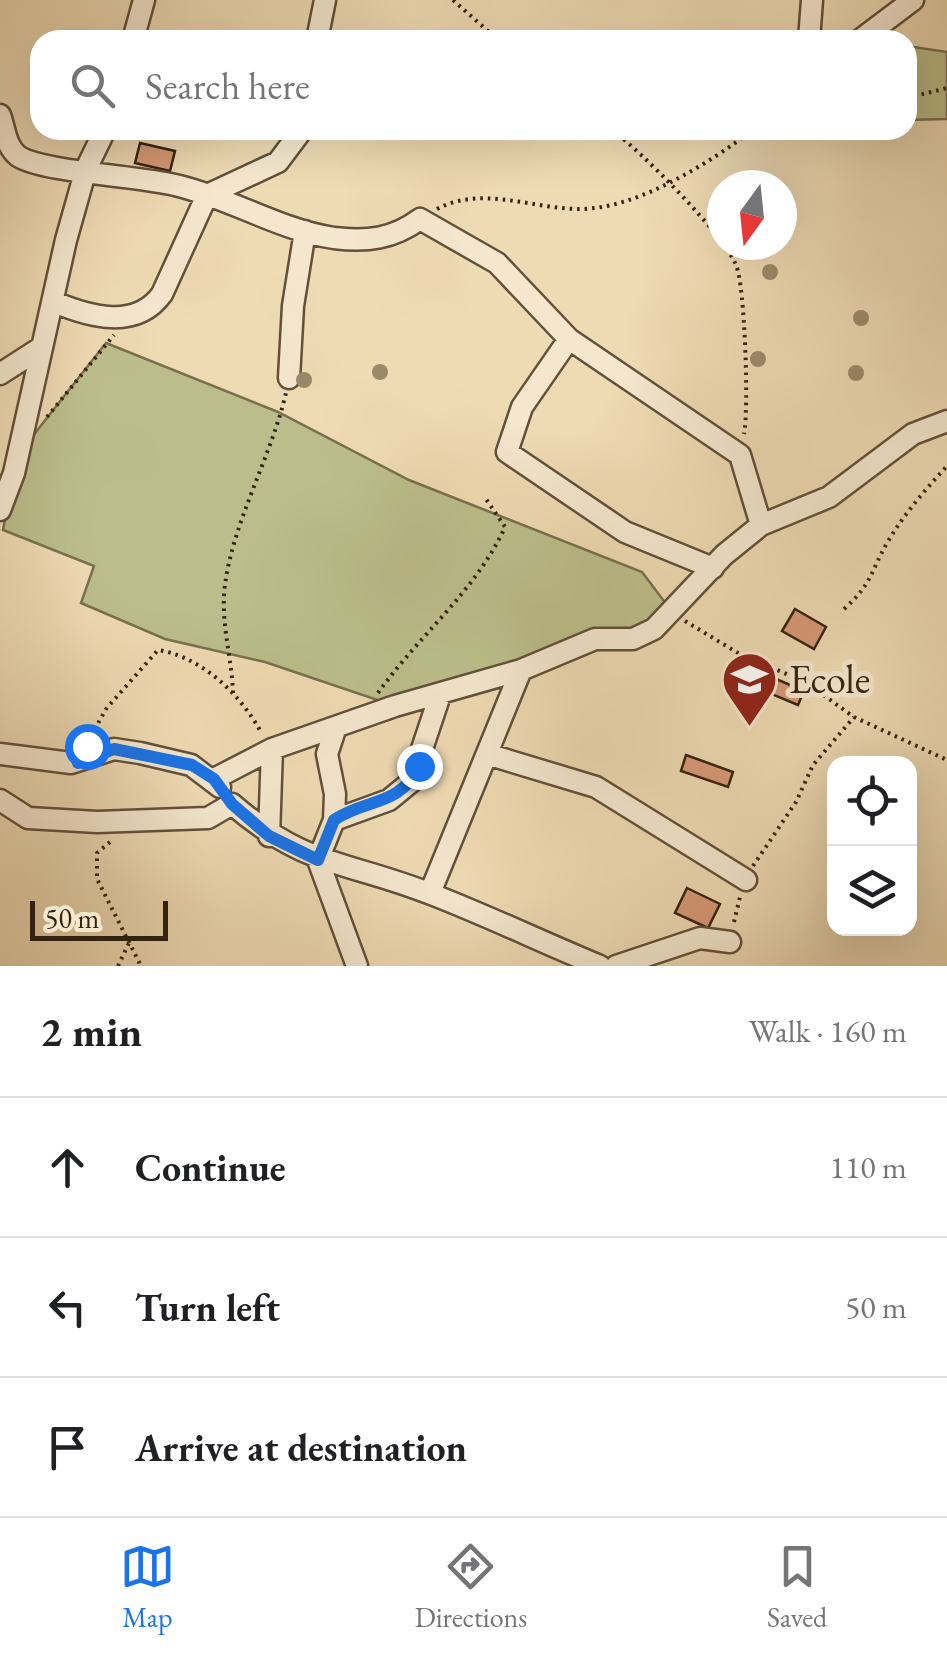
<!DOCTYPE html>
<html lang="en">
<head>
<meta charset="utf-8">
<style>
  body { margin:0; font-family:"EB Garamond",serif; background:#f2f2f2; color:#202124 }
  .controls { position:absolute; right:30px; bottom:30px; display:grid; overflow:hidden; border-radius:20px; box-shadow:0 10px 40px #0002 }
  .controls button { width:90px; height:90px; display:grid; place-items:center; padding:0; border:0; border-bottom:2px solid #e0e0e0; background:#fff; color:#202124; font:50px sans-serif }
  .compass { position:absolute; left:707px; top:170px; width:90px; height:90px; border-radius:50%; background:#fff; box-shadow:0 10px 40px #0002; rotate:195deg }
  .scale { position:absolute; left:30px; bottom:25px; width:138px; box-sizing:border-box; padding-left:10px; border:5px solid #342210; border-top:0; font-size:28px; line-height:35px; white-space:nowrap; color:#342210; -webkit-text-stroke:8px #f4e7ce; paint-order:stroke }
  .stop { position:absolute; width:30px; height:30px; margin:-22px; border:8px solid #1a73e8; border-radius:50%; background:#fff }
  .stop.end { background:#1a73e8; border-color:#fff; box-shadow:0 2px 10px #0008 }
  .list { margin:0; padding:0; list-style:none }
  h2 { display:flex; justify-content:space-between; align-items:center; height:130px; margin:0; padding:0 40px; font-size:42px }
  h2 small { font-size:32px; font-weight:400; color:#757577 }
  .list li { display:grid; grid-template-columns:65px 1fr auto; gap:30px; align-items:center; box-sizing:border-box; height:140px; padding:0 40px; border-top:2px solid #e0e0e0 }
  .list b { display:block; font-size:38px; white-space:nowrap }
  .list em { font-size:32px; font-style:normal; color:#757577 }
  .icon { flex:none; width:55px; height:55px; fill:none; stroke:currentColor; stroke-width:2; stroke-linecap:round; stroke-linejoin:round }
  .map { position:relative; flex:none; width:947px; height:966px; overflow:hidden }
  .search { position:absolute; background:#fff; box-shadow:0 10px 40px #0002; left:30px; right:30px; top:30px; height:110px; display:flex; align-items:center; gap:25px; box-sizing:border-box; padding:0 35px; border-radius:30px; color:#757577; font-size:38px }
  .sheet { height:550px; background:#fff }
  nav { display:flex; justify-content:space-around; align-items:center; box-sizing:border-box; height:140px; border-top:2px solid #e0e0e0; background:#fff; font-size:28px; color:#757577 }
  nav a { display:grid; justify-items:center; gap:5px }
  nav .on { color:#1a73e8 }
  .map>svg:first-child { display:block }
</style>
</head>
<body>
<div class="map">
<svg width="947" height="966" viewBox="0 0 947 966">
  <rect width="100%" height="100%" fill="#eedab3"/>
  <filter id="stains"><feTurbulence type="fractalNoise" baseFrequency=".002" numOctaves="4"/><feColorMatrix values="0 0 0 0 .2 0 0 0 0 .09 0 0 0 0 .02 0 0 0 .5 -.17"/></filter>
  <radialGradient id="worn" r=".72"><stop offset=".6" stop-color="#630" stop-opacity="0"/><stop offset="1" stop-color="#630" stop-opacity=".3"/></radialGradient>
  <!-- green -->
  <path fill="#bbbe8b" stroke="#78704e" stroke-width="2.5" d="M907,46l40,6v67l-40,1z
    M106,343l172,69 131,68 233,92 31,41 -19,16 -259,77 -130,-44 -100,-23 -84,-36 13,-37 -91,-36 14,-74z"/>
  <!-- building -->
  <path fill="#d79976" stroke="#342210" stroke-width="2.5" d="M140,143l35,8 -5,20 -35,-8z
    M795,609l31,18 -12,22 -32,-18z
    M744,665l60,26 -6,14 -60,-25z
    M686,755l47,17 -5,15 -47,-16z
    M687,888l33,16 -12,24 -33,-15z"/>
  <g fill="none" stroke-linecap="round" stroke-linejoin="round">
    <defs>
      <path id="minor" d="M133,40l11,-40
        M317,40l8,-40
        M809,40l3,-40
        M860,40l53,-40
        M0,115c5,14 6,32 18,41 23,16 122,20 157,29 53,12 104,45 159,53 33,4 59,1 86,-19l77,44 72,76 171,116 21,70
        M54,302c36,15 82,28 108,-8l45,-99 71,-33 24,-32
        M569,339l-47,68 -15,45 118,80 88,36
        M0,374l42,-27
        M289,378l4,-72 12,-75
        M0,510l14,-37 52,-233 20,-71 19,-39
        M0,754l71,9 43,-14 26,4 51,12 29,22
        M490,755l106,32 150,93
        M214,779l58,-30 123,-43 126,-36 74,-31h38l21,-10 70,-74 37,-30 68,-28 84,-63 34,-13
        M0,800l28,18 69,4 111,-4 24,-14c74,64 116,57 199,90 57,22 113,49 169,72
        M334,820l1,-26 -8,-40 9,-27
        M269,836l3,-87
        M430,893l91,-223
        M357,966l-39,-106 16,-40 55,-20 22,-18 29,-87
        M616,966l84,-28 30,4"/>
    </defs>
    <!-- minor casing -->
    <use href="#minor" stroke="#625039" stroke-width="25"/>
    <!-- path -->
    <path stroke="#342210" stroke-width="4" stroke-dasharray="2.5 5" stroke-linecap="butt" d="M453,0l45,40
      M907,98l40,-10
      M612,130c28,20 112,105 124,135 9,20 13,146 8,169
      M437,209c45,-24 95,0 143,0 57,0 129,-46 173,-79
      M47,417l67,-82
      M844,609c28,-25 26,-36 43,-66 17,-29 38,-53 60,-77
      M685,621l53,32 67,29 49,35 93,43
      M233,693c-1,-36 -13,-71 -8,-108 8,-63 46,-128 61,-192
      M378,693c41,-58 98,-102 127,-166l-21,-31
      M91,736l15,-27 52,-59c44,7 82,44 103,82
      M110,842l-13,11v26l44,87
      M753,866l43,-64 17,-37 41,-48
      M734,922l6,-25
      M118,966l11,-23"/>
    <!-- minor -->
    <use href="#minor" stroke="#f4e7ce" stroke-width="20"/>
  </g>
  <!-- trees -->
  <g fill="#9a8a6a">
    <circle cx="770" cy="272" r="8"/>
    <circle cx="861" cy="318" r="8"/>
    <circle cx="758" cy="359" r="8"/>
    <circle cx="380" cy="372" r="8"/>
    <circle cx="856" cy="373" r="8"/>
    <circle cx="304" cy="380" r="8"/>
  </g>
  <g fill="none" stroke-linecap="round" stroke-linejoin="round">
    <!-- route -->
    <path stroke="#1a73e8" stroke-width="12" d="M87,746l-9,17 36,-14 78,16 22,14 18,25 37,32 49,24 16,-40c32,-22 66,-13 85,-54"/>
  </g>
  <!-- icons -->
  <defs>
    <symbol id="school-pin" viewBox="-11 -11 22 30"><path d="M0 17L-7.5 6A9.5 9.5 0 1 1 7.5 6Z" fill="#8f2418" stroke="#f4e7ce"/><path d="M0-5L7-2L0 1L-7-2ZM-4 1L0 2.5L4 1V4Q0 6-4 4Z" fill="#fff"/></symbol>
  </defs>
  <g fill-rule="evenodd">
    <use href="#school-pin" x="718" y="648" width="63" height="86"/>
  </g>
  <g text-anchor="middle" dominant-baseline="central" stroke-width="10" stroke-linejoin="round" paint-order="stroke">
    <!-- poi labels -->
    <g font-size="40" fill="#342210" stroke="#f4e7ce" text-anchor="start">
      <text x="789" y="679">Ecole</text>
    </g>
  </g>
  <rect width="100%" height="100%" filter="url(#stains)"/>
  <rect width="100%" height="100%" fill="url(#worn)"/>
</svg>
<div class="controls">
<button><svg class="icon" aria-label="locate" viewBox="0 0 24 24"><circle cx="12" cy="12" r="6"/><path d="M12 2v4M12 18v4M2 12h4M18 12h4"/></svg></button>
<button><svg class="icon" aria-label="layers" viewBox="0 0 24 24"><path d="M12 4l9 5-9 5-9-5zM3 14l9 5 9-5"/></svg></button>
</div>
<svg class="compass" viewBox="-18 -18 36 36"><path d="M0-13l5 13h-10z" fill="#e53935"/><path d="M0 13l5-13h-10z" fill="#757577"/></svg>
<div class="scale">50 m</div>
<div class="stop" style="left:87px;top:746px"></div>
<div class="stop end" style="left:419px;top:766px"></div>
<div class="search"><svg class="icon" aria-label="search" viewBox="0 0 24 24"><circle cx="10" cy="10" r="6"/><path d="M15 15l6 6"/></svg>Search here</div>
</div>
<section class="sheet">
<h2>2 min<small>Walk · 160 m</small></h2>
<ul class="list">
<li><svg class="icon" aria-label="ahead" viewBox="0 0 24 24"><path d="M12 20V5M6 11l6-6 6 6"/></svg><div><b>Continue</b></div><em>110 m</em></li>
<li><svg class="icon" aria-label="left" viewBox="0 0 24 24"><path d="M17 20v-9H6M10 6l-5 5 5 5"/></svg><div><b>Turn left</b></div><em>50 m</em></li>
<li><svg class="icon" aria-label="arrive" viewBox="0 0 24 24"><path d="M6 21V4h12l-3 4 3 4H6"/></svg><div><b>Arrive at destination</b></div></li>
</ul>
</section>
<nav>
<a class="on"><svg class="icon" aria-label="map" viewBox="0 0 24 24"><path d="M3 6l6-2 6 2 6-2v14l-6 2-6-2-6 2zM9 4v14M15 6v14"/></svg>Map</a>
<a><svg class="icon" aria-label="directions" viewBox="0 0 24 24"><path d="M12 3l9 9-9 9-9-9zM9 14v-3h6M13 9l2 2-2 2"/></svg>Directions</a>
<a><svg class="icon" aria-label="saved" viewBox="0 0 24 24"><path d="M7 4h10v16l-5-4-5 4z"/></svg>Saved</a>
</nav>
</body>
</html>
